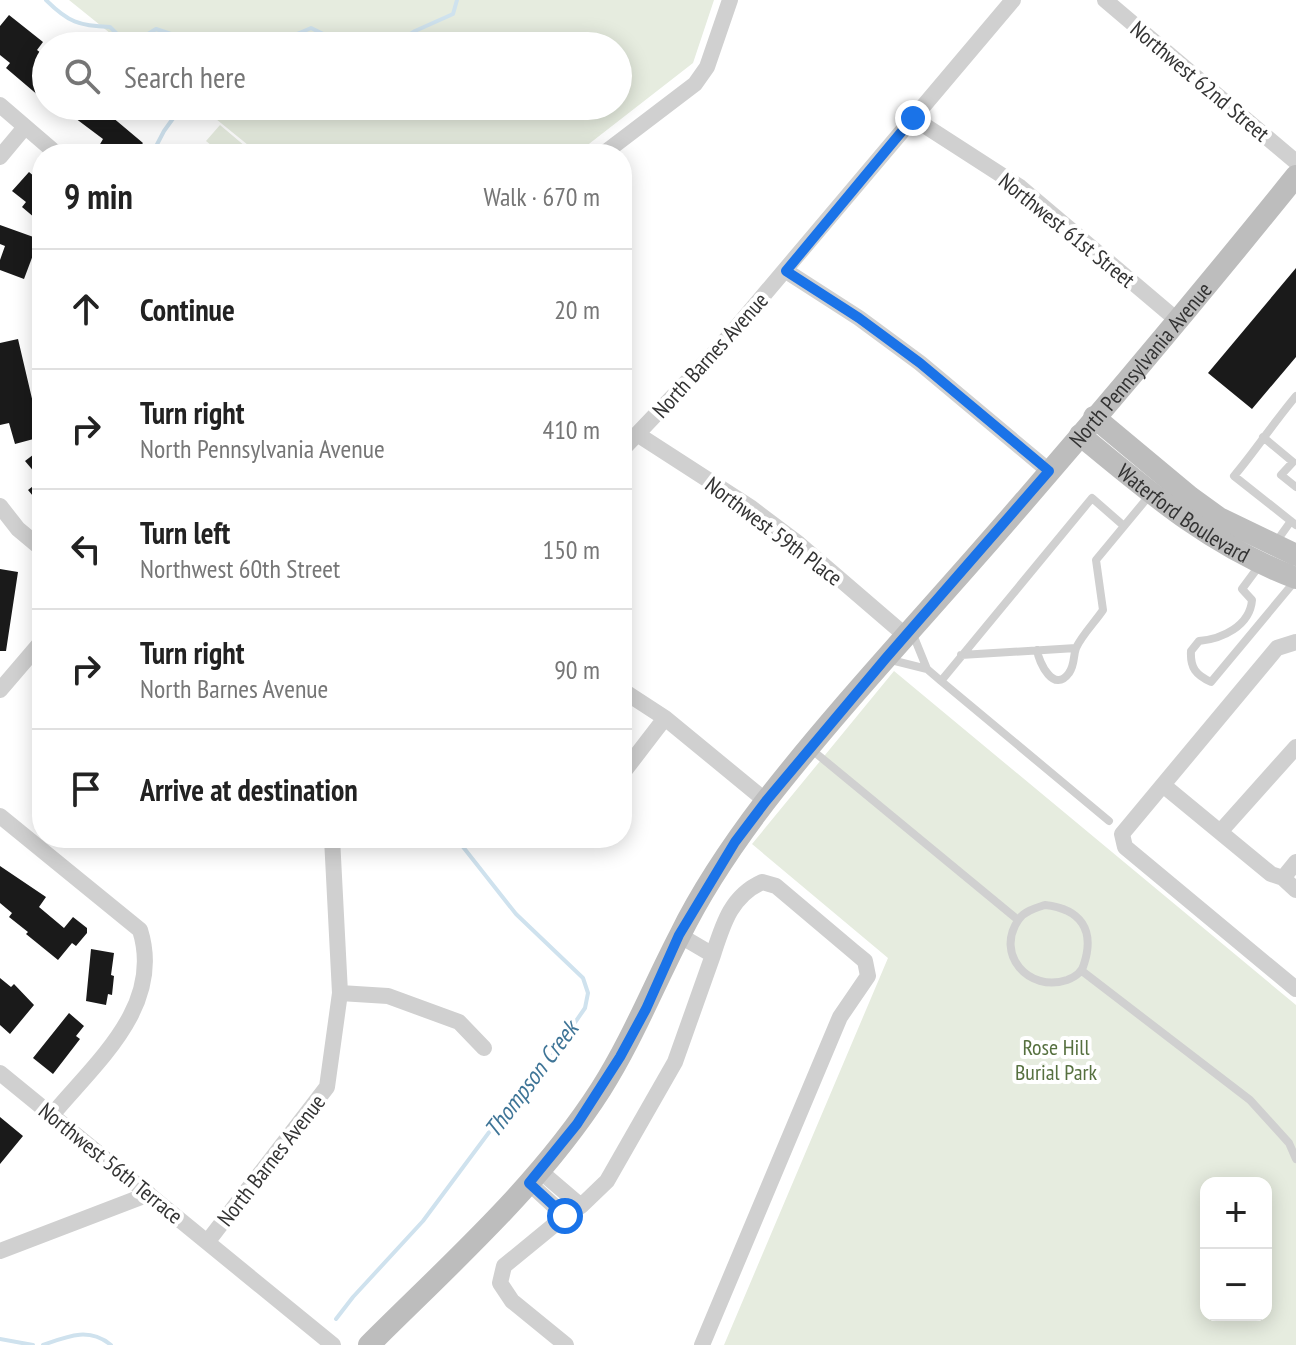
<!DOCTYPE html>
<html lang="en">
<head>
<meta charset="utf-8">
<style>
  body { margin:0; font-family:"PT Sans Narrow",sans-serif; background:#f6f6f6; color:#222 }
  .controls { position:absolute; right:24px; bottom:24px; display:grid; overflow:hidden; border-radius:16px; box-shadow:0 4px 20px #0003 }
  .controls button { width:72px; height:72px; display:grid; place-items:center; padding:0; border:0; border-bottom:2px solid #e0e0e0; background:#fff; color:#222; font:40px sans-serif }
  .stop { position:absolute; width:24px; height:24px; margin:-18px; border:6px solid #1a73e8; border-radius:50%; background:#fff }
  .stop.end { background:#1a73e8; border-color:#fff; box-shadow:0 2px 8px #0008 }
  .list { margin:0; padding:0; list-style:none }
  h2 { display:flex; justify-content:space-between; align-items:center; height:104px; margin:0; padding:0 32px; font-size:34px }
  h2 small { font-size:26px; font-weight:400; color:#767676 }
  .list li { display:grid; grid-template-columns:52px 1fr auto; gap:24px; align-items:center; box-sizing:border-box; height:120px; padding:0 32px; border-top:2px solid #e0e0e0 }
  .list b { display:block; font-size:30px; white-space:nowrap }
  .list p { margin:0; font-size:26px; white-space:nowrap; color:#767676 }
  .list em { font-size:26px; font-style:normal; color:#767676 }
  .icon { flex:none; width:44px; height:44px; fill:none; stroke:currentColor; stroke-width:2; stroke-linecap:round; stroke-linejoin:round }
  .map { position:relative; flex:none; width:1296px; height:1345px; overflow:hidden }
  .search { position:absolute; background:#fff; box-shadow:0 4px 20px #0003; left:32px; top:32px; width:600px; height:88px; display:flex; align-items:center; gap:20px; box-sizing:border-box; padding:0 28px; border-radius:44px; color:#767676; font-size:30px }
  .panel { position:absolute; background:#fff; box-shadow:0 4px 20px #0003; left:32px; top:144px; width:600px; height:704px; border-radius:32px }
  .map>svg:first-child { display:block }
</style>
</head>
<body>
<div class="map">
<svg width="1296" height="1345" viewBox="0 0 1296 1345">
  <rect width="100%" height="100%" fill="#fff"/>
  <!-- green -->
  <path fill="#e6ecdf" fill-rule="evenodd" d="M69,0h645l-21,63 -117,91h-317l-59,-48h418v-60h-492z
    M220,125l32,27 -2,2h-28l-16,-13z
    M894,671l402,334v340h-572l164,-387 -136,-114zM1206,1183h60v132h-60z"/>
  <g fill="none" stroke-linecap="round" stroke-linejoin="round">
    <!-- stream -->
    <path stroke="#cfe2ee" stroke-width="4" d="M46,0c22,22 33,26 64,27l11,11 19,1 16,-10 18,6 12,11
      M196,46l1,-6c19,-3 33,5 51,5 23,0 43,-8 63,-17l29,14 34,4
      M392,46l23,-15 38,-17 4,-14
      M152,154l12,-23 18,-25
      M336,1319l17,-22 70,-76 90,-121 34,-37 38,-55 3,-15 -5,-15 -67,-64 -60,-76
      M0,1339l33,6
      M43,1345c25,-9 46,-18 68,0"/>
  </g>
  <!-- building -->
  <path fill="#1a1a1a" d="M9,15l34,27 -6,8 9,7v45l-40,-34 4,-5 -10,-8v-29z
    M59,106h40l44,37 -9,11h-26l-9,-8 4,-7z
    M29,172l13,11v41l-20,-17 4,-5 -14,-11z
    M0,225l39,14 -15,40 -24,-9v-10l5,-14 -5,-2z
    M1296,268v89l-44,52 -44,-36z
    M18,339l23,98 -26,7 -6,-21 -9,2v-82z
    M42,448v59l-14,-17 13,-10 -16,-19z
    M0,569l18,3 -12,79h-6z
    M0,866l46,31 -7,10 25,21 9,-11 14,11v5l-11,13 -4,-3 -14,17 -32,-26 2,-2 -19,-15 3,-4 -12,-10z
    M91,949l23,4 -3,22 3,1 -2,19 -4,-1 -2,11 -20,-4z
    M0,978l11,9 3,-3 20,21 -24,29 -10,-9z
    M69,1013l15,13 -8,10 4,3 -27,35 -20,-16z
    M0,1117l23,19 -23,28z"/>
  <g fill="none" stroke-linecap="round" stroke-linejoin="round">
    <!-- lane -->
    <path stroke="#d0d0d0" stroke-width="8" d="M1296,396c-22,26 -40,54 -62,80l62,49
      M1263,437l30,25 -12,13 15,12
      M1276,542l15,-21
      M1259,566l-17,23 10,11c-2,26 -30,39 -53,41l-8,10c-1,17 5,24 20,31l84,-101
      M1037,650c2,13 17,44 32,23 6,-8 4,-17 7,-25 6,-13 19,-26 27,-38l-7,-50 53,-64
      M961,655l115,-7
      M887,659l40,10 -15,-37
      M927,669l14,12 151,-183 32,28
      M941,681l168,140
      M812,750l206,170
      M1045,905c36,4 50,25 39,59 -2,9 -9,13 -17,16 -38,13 -73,-26 -48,-61 6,-8 17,-11 26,-14z
      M1082,971l168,129 39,43 7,16"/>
    <!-- street -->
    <path stroke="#d0d0d0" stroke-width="16" d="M1105,0l191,162
      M0,105l57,49
      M913,118l107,69 157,133
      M603,154l92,-70 12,-17 23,-67
      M0,157l25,-30
      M786,271l73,47 61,45 129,108
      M637,434l113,73 49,37 107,92
      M622,450l97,-102 294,-348
      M0,506l18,23 24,20
      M1296,642l-19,6 -155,186 3,13 171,142
      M0,690l42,-49
      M622,690l43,28 101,83
      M622,774l43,-56
      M1163,785l108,89 12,4 13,-16
      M0,816l140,114c24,76 -44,132 -88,185
      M1220,832l76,-85
      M1283,878l13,12
      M679,935l34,20c10,-31 18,-59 49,-73l14,4 77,65 12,10 3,15 -28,41 -138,328
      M340,993l48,3 71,26 25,26
      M0,1073l333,272
      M540,1171l41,35
      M529,1183l36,33
      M208,1241l119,-154 13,-94 -8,-155
      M0,1251l149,-57
      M566,1345l-54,-44 -12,-18 4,-17 61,-50 16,-10 26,-25 68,-119 38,-107"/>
    <!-- secondary -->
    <g stroke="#bdbdbd" stroke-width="22">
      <path d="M1094,417l96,80 29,21 77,37"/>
      <path id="s1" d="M1080,435c69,57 131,111 216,143"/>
      <path id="s2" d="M369,1345c81,-81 170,-159 232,-256 31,-49 52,-102 79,-154 23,-47 53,-91 85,-133 74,-95 157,-183 236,-274 100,-115 199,-233 295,-352"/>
    </g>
  </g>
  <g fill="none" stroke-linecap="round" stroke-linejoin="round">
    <!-- route -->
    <path stroke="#1a73e8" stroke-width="10" d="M565,1216l-36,-33 48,-59 43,-67 26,-48 33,-74 56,-93 31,-41 120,-143 163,-187 -129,-108 -61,-45 -73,-47 127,-153"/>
  </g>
  <g text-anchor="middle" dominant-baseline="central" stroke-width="8" stroke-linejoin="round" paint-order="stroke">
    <!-- street labels -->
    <g font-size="22" fill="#333" stroke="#fff">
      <text transform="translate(1200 81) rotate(40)">Northwest 62nd Street</text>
      <text transform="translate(1067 230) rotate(39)">Northwest 61st Street</text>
      <text transform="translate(710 355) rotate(-48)">North Barnes Avenue</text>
      <text stroke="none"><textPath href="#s2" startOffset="1254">North Pennsylvania Avenue</textPath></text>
      <text stroke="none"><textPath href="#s1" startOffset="130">Waterford Boulevard</textPath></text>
      <text transform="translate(774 531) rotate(37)">Northwest 59th Place</text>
      <text transform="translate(271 1160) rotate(-52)">North Barnes Avenue</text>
      <text transform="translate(111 1163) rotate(39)">Northwest 56th Terrace</text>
    </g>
    <!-- park labels -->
    <g font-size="22" fill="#56703f" stroke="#fff">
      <text x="1056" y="1047">Rose Hill<tspan x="1056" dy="25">Burial Park</tspan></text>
    </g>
    <!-- water labels -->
    <g font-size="24" font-style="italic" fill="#3f7597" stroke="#fff">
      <text transform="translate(531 1079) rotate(-53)">Thompson Creek</text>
    </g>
  </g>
</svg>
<div class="controls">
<button>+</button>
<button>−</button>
</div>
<div class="stop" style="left:565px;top:1216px"></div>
<div class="stop end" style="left:913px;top:118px"></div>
<div class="search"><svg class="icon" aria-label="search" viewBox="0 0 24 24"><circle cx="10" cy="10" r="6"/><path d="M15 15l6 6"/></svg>Search here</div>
<section class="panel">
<h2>9 min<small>Walk · 670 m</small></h2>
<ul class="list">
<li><svg class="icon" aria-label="ahead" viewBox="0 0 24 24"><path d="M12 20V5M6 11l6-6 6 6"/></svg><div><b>Continue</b></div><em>20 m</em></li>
<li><svg class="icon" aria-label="right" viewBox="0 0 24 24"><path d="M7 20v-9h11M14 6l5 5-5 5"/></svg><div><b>Turn right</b><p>North Pennsylvania Avenue</p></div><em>410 m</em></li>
<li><svg class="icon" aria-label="left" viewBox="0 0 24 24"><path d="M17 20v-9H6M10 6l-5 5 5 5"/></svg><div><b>Turn left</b><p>Northwest 60th Street</p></div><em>150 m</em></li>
<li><svg class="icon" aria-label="right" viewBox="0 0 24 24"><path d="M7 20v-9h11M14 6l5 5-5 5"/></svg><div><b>Turn right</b><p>North Barnes Avenue</p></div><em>90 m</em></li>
<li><svg class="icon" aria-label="arrive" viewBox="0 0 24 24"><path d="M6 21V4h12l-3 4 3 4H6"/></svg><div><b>Arrive at destination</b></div></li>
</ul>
</section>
</div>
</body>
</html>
